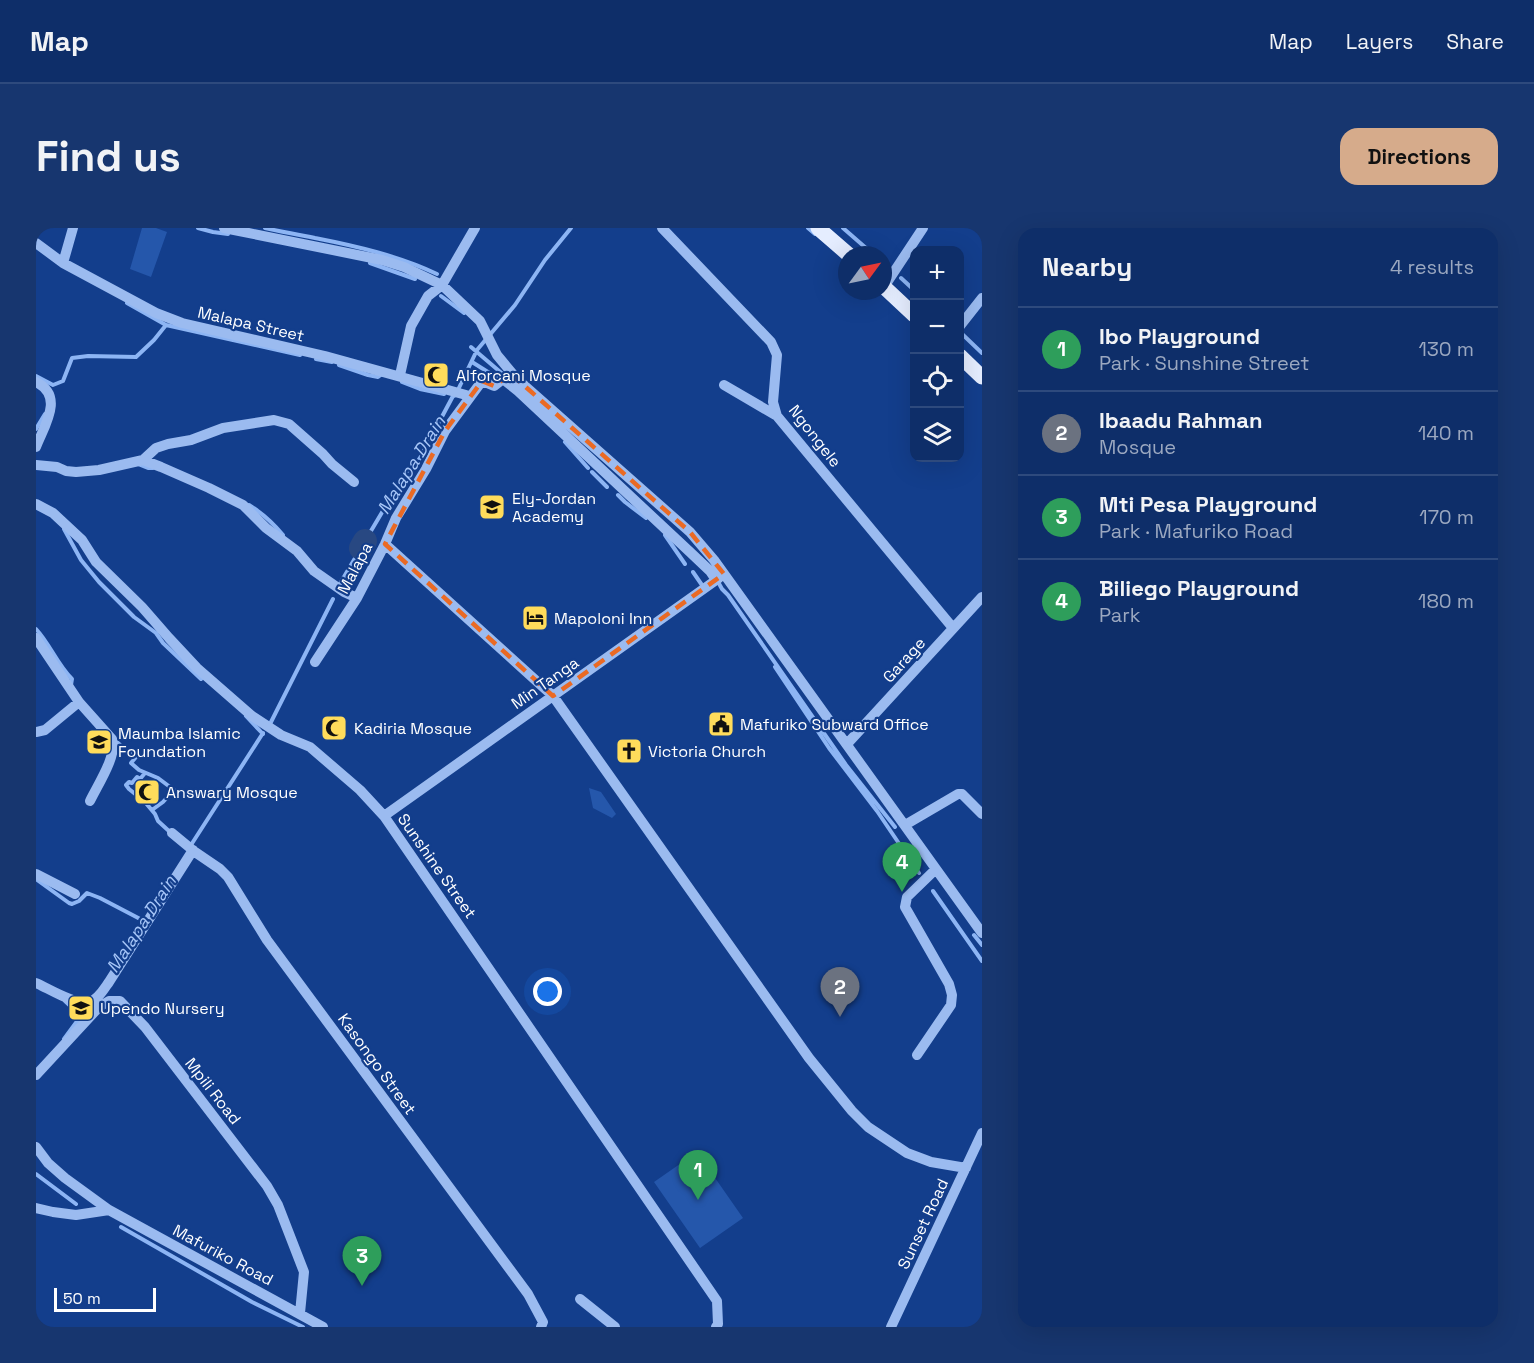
<!DOCTYPE html>
<html lang="en">
<head>
<meta charset="utf-8">
<style>
  body { margin:0; font-family:"Space Grotesk",sans-serif; background:#17366f; color:#f1f3f6 }
  .controls { position:absolute; right:18px; top:18px; display:grid; overflow:hidden; border-radius:12px; box-shadow:0 6px 24px #0002 }
  .controls button { width:54px; height:54px; display:grid; place-items:center; padding:0; border:0; border-bottom:2px solid #2e4a7d; background:#0e2e69; color:#f1f3f6; font:30px sans-serif }
  .compass { position:absolute; left:802px; top:18px; width:54px; height:54px; border-radius:50%; background:#0e2e69; box-shadow:0 6px 24px #0002; rotate:57deg }
  .scale { position:absolute; left:18px; bottom:15px; width:102px; box-sizing:border-box; padding-left:6px; border:3px solid #fff; border-top:0; font-size:16px; line-height:21px; white-space:nowrap; color:#fff; -webkit-text-stroke:4px #133e8c; paint-order:stroke }
  .you { position:absolute; left:512px; top:764px; width:21px; height:21px; margin:-15px; border:4px solid #fff; border-radius:50%; background:#1a73e8; box-shadow:0 0 0 9px #1a73e833 }
  .badge { display:grid; place-items:center; width:39px; height:39px; border-radius:50%; background:#d6ab8b; color:#fff; font-size:20px; font-weight:700 }
  .pin { position:absolute; translate:-50% -50px; filter:drop-shadow(0 2px 3px #0008) }
  .pin::after { content:''; position:absolute; top:32px; width:21px; height:18px; background:inherit; clip-path:polygon(0 0,100% 0,50% 100%) }
  .list { margin:0; padding:0; list-style:none }
  h2 { display:flex; justify-content:space-between; align-items:center; height:78px; margin:0; padding:0 24px; font-size:26px }
  h2 small { font-size:20px; font-weight:400; color:#9ba8c0 }
  .list li { display:grid; grid-template-columns:39px 1fr auto; gap:18px; align-items:center; box-sizing:border-box; height:84px; padding:0 24px; border-top:2px solid #2e4a7d }
  .list b { display:block; font-size:22px; white-space:nowrap }
  .list p { margin:0; font-size:20px; white-space:nowrap; color:#9ba8c0 }
  .list em { font-size:20px; font-style:normal; color:#9ba8c0 }
  .icon { flex:none; width:33px; height:33px; fill:none; stroke:currentColor; stroke-width:2; stroke-linecap:round; stroke-linejoin:round }
  .map { position:relative; flex:none; width:946px; height:1099px; overflow:hidden; border-radius:18px }
  header { display:flex; align-items:center; gap:36px; box-sizing:border-box; height:84px; padding:0 30px; background:#0e2e69; border-bottom:2px solid #2e4a7d }
  header strong { font-size:28px }
  nav { display:flex; gap:33px; margin-inline-start:auto; font-size:21px }
  .intro { display:flex; align-items:center; justify-content:space-between; box-sizing:border-box; height:144px; padding:0 36px }
  h1 { margin:0; font-size:42px }
  .button { padding:15px 27px; border-radius:18px; background:#d6ab8b; color:#111; font-size:21px; font-weight:700 }
  main { display:flex; gap:36px; padding:0 36px }
  aside { flex:1; background:#0e2e69; border-radius:18px; box-shadow:0 6px 24px #0002 }
  .map>svg:first-child { display:block }
</style>
</head>
<body>
<header>
<strong>Map</strong>
<nav><a>Map</a><a>Layers</a><a>Share</a></nav>
</header>
<div class="intro"><h1>Find us</h1><a class="button">Directions</a></div>
<main>
<div class="map">
<svg width="946" height="1099" viewBox="0 0 946 1099">
  <rect width="100%" height="100%" fill="#133e8c"/>
  <!-- green -->
  <path fill="#2557ab" d="M106,0h14l11,4 -16,45 -21,-8z
    M553,560l12,4 15,22 -4,4 -19,-10z
    M661,924l46,66 -43,30 -46,-66z"/>
  <g fill="none" stroke-linecap="round" stroke-linejoin="round">
    <!-- stream -->
    <path stroke="#8db5f4" stroke-width="4" d="M162,0l15,4 15,2
      M229,0c16,4 33,6 50,10 41,8 84,18 122,36
      M772,0l7,6
      M807,0l31,27
      M334,35l45,16
      M847,35l9,8
      M865,50l13,12
      M405,68l23,17
      M91,75l39,22 134,30
      M924,104l22,21
      M435,119l34,29
      M280,131l16,3
      M436,134l27,17
      M303,137l29,10 10,2 4,-3
      M0,148l17,9 10,-4 9,-23 16,-2 48,1 18,-17 12,-15
      M366,154l18,7 24,5
      M0,201l9,-15
      M529,214l23,26
      M102,236l10,4h5
      M556,244l15,15
      M582,267l7,7 21,16
      M213,277c13,8 24,18 34,30
      M28,301l17,31 18,22 35,35 22,16 7,10 38,36
      M629,307l20,29
      M329,313l41,-69 8,-6 6,-8 33,-62h1l3,-4 20,-42 38,-45 30,-45 26,-32
      M657,344l11,16
      M681,352l5,9 6,6 118,170 49,62
      M302,359l23,-39
      M0,401c14,15 21,35 36,50l-1,6
      M739,439l54,81 48,63 42,62
      M210,488l17,18
      M233,498l64,-127
      M80,513l6,6 14,10 -5,6 8,7 19,8 16,12 -11,12 -11,8
      M109,545l-5,6 -3,-2 -5,6 -3,-1 -3,3 3,4 16,13 10,12 3,7 12,11
      M155,617l72,-112
      M0,651l33,24 3,1 7,-3 8,-8 13,5 44,23
      M897,663l49,70
      M938,707l8,10
      M29,773l16,15
      M28,811l25,-34
      M0,946l40,30
      M85,999l131,75 51,25"/>
    <!-- river -->
    <path stroke="#284882" stroke-width="24" d="M325,320l4,-7"/>
    <!-- minor -->
    <path stroke="#9bbbf0" stroke-width="10" d="M188,0l158,32 22,7 38,18 38,36 17,34 20,24 173,153 24,28 268,373
      M626,0l109,114 6,13 -4,47 4,14 176,212
      M0,15l27,20 93,50 26,10 143,33 141,39
      M27,35l10,-35
      M848,59l39,-59
      M924,98l22,-28
      M364,147l11,-49 17,-30 14,-11 33,-57
      M0,154c29,14 8,44 0,65
      M688,157l53,31
      M107,232l13,-12 12,-4 23,-4 32,-12 51,-8 15,4 34,30 9,10 22,18
      M0,237l21,2 9,4 10,1 23,-2 44,-10 18,7 48,21 34,17 23,23 31,23 17,20 30,21 13,6
      M0,276l17,9 29,27 14,22 46,45 27,31 28,30 55,48 29,19 29,12 50,43 24,26 333,485 1,23 -2,3
      M349,316l168,152 256,362 43,53 16,16 39,26 24,9 35,6
      M0,410l43,64 33,37c6,16 -15,47 -22,62
      M279,434l42,-64 28,-54 11,-26 30,-49 19,-38 37,-50 12,5 9,-7 15,12 173,162 19,18 6,9
      M0,504l9,-2 34,-28
      M811,516l135,-147
      M348,588l335,-238
      M869,597l53,-31h4l20,20
      M136,605l23,19 25,17 8,8 39,63 261,354 15,28 -2,5
      M0,646l39,20
      M0,755c12,5 40,23 53,19 9,-2 15,-13 20,-20l84,-132
      M881,827l34,-50 1,-10 -3,-11 -44,-77 2,-10 29,-28
      M0,847l63,-68 10,-6h11l25,26 122,159 11,19 26,67 -4,41
      M0,919l12,16 17,15 44,32 214,117
      M0,980l17,4 23,3 33,-5
      M544,1071l35,28
      M855,1099l91,-194"/>
    <!-- major -->
    <path stroke="#e5edff" stroke-width="15" d="M782,0l31,27
      M847,58l31,29
      M924,128l22,21"/>
  </g>
  <!-- marked area -->
  <path fill="none" stroke="#ea6a24" stroke-width="4.5" stroke-dasharray="12 8" stroke-linejoin="round" d="M475,146l179,158 34,42 -171,122 -168,-152 60,-113 37,-50 12,5z"/>
  <!-- icons -->
  <defs>
    <symbol id="mosque-square" viewBox="-11 -11 22 22"><rect x="-9" y="-9" width="18" height="18" rx="4" fill="#ffdc5b" stroke="#133e8c"/><path d="M3.5-4.9A6 6 0 1 0 3.5 4.9A5 5 0 1 1 3.5-4.9Z" fill="#111"/></symbol>
    <symbol id="school-square" viewBox="-11 -11 22 22"><rect x="-9" y="-9" width="18" height="18" rx="4" fill="#ffdc5b" stroke="#133e8c"/><path d="M0-5L7-2L0 1L-7-2ZM-4 1L0 2.5L4 1V4Q0 6-4 4Z" fill="#111"/></symbol>
    <symbol id="hotel-square" viewBox="-11 -11 22 22"><rect x="-9" y="-9" width="18" height="18" rx="4" fill="#ffdc5b" stroke="#133e8c"/><path d="M-6-4.5h1.5V1H6V5H4.5V3h-9V5H-6ZM-4 0a1.8 1.8 0 1 1 3.6 0ZM.5 0V-2.5h3Q6-2.5 6 0Z" fill="#111"/></symbol>
    <symbol id="civic-square" viewBox="-11 -11 22 22"><rect x="-9" y="-9" width="18" height="18" rx="4" fill="#ffdc5b" stroke="#133e8c"/><path d="M-.6-6.5H3V-4.5H.6V-3L4-1V1h2V6H-6V1h2V-1L-.6-3ZM-1.2 2.5V6h2.4V2.5Z" fill="#111"/></symbol>
    <symbol id="church-square" viewBox="-11 -11 22 22"><rect x="-9" y="-9" width="18" height="18" rx="4" fill="#ffdc5b" stroke="#133e8c"/><path d="M-1.2-6h2.4v3.5h3.3v2.4h-3.3V6h-2.4V-.1h-3.3v-2.4h3.3Z" fill="#111"/></symbol>
  </defs>
  <g fill-rule="evenodd">
    <use href="#mosque-square" x="385" y="132" width="30" height="30"/>
    <use href="#school-square" x="441" y="264" width="30" height="30"/>
    <use href="#hotel-square" x="484" y="375" width="30" height="30"/>
    <use href="#civic-square" x="670" y="481" width="30" height="30"/>
    <use href="#mosque-square" x="283" y="485" width="30" height="30"/>
    <use href="#school-square" x="48" y="499" width="30" height="30"/>
    <use href="#church-square" x="578" y="508" width="30" height="30"/>
    <use href="#mosque-square" x="96" y="549" width="30" height="30"/>
    <use href="#school-square" x="30" y="765" width="30" height="30"/>
  </g>
  <g text-anchor="middle" dominant-baseline="central" stroke-width="4.5" stroke-linejoin="round" paint-order="stroke">
    <!-- street labels -->
    <g font-size="16" fill="#fff" stroke="#133e8c">
      <text transform="translate(215 96) rotate(13)">Malapa Street</text>
      <text transform="translate(779 208) rotate(52)">Ngongele</text>
      <text transform="translate(319 340) rotate(-62)">Malapa</text>
      <text transform="translate(868 432) rotate(-48)">Garage</text>
      <text transform="translate(509 455) rotate(-35)">Min Tanga</text>
      <text transform="translate(401 638) rotate(55)">Sunshine Street</text>
      <text transform="translate(341 836) rotate(54)">Kasongo Street</text>
      <text transform="translate(177 863) rotate(52)">Mpili Road</text>
      <text transform="translate(887 996) rotate(-65)">Sunset Road</text>
      <text transform="translate(187 1027) rotate(28)">Mafuriko Road</text>
    </g>
    <!-- poi labels -->
    <g font-size="16" fill="#fff" stroke="#133e8c" text-anchor="start">
      <text x="420" y="147">Alforcani Mosque</text>
      <text x="476" y="270">Ely-Jordan<tspan x="476" dy="18">Academy</tspan></text>
      <text x="518" y="390">Mapoloni Inn</text>
      <text x="704" y="496">Mafuriko Subward Office</text>
      <text x="318" y="500">Kadiria Mosque</text>
      <text x="82" y="505">Maumba Islamic<tspan x="82" dy="18">Foundation</tspan></text>
      <text x="612" y="523">Victoria Church</text>
      <text x="130" y="564">Answary Mosque</text>
      <text x="64" y="780">Upendo Nursery</text>
    </g>
    <!-- water labels -->
    <g font-size="18" font-style="italic" fill="#a7c6f8" stroke="#133e8c">
      <text transform="translate(375 237) rotate(-58)">Malapa Drain</text>
      <text transform="translate(105 696) rotate(-57)">Malapa Drain</text>
    </g>
  </g>
</svg>
<div class="controls">
<button>+</button>
<button>−</button>
<button><svg class="icon" aria-label="locate" viewBox="0 0 24 24"><circle cx="12" cy="12" r="6"/><path d="M12 2v4M12 18v4M2 12h4M18 12h4"/></svg></button>
<button><svg class="icon" aria-label="layers" viewBox="0 0 24 24"><path d="M12 4l9 5-9 5-9-5zM3 14l9 5 9-5"/></svg></button>
</div>
<svg class="compass" viewBox="-18 -18 36 36"><path d="M0-13l5 13h-10z" fill="#e53935"/><path d="M0 13l5-13h-10z" fill="#9ba8c0"/></svg>
<div class="scale">50 m</div>
<div class="you"></div>
<div class="pin badge" style="left:662px;top:972px;background:#2e9e5b">1</div>
<div class="pin badge" style="left:804px;top:789px;background:#6b7280">2</div>
<div class="pin badge" style="left:326px;top:1058px;background:#2e9e5b">3</div>
<div class="pin badge" style="left:866px;top:664px;background:#2e9e5b">4</div>
</div>
<aside>
<h2>Nearby<small>4 results</small></h2>
<ul class="list">
<li><span class="badge" style="background:#2e9e5b">1</span><div><b>Ibo Playground</b><p>Park · Sunshine Street</p></div><em>130 m</em></li>
<li><span class="badge" style="background:#6b7280">2</span><div><b>Ibaadu Rahman</b><p>Mosque</p></div><em>140 m</em></li>
<li><span class="badge" style="background:#2e9e5b">3</span><div><b>Mti Pesa Playground</b><p>Park · Mafuriko Road</p></div><em>170 m</em></li>
<li><span class="badge" style="background:#2e9e5b">4</span><div><b>Biliego Playground</b><p>Park</p></div><em>180 m</em></li>
</ul>
</aside>
</main>
</body>
</html>
